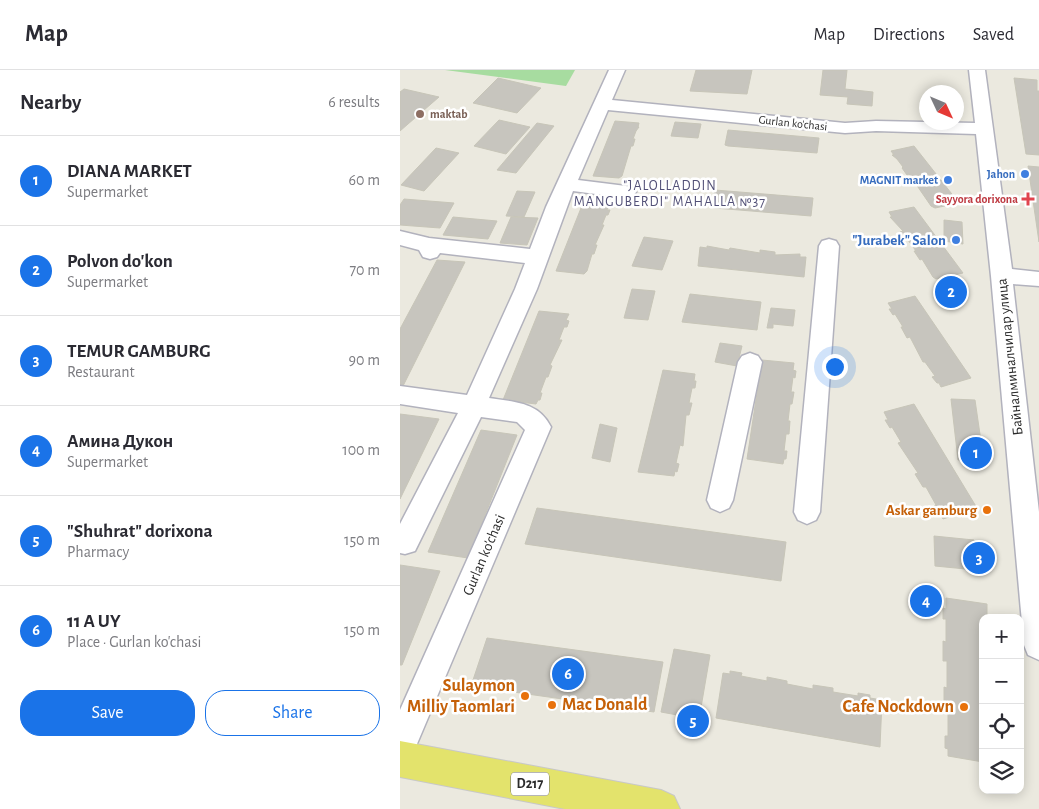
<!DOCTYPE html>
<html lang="en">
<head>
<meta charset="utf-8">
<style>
  body { margin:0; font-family:"Alegreya Sans",sans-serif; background:#f2f2f3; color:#2b2b33 }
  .controls { position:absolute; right:15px; bottom:15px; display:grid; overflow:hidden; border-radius:10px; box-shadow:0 2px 12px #0003 }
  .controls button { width:45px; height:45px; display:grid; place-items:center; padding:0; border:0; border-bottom:1px solid #e1e1e2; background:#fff; color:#2b2b33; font:25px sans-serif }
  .compass { position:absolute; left:519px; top:15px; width:45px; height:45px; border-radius:50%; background:#fff; box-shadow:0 2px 12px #0003; rotate:134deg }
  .you { position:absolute; left:434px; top:296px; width:18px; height:18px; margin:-12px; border:4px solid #fff; border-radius:50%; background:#1a73e8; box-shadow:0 0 0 8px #1a73e833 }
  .badge { display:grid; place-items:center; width:32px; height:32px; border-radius:50%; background:#1a73e8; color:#fff; font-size:16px; font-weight:700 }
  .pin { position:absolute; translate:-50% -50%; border:2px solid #fff; box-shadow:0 1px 5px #0006 }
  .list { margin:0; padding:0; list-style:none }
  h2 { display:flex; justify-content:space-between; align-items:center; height:65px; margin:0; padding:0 20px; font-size:21px }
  h2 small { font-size:16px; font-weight:400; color:#7c7c81 }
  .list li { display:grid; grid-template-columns:32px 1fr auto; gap:15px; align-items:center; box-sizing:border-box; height:90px; padding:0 20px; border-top:1px solid #e1e1e2 }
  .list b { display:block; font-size:19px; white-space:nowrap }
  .list p { margin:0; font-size:16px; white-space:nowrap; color:#7c7c81 }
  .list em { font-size:16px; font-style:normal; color:#7c7c81 }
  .actions { display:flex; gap:10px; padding:15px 20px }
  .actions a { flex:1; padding:11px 0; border:1px solid #1a73e8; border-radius:20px; text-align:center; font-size:18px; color:#1a73e8 }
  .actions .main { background:#1a73e8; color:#fff }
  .icon { flex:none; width:28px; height:28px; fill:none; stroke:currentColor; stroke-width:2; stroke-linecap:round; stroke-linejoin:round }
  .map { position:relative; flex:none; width:639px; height:739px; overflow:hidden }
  header { display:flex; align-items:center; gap:30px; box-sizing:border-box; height:70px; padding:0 25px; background:#fff; border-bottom:1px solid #e1e1e2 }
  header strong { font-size:24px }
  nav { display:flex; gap:28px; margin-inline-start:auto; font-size:18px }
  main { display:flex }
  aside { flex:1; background:#fff }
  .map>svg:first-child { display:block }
</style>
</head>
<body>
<header>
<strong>Map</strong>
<nav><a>Map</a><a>Directions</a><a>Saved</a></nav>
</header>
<main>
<aside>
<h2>Nearby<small>6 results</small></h2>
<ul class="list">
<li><span class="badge">1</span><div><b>DIANA MARKET</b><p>Supermarket</p></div><em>60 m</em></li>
<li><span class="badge">2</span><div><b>Polvon do'kon</b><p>Supermarket</p></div><em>70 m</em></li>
<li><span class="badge">3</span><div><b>TEMUR GAMBURG</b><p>Restaurant</p></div><em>90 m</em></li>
<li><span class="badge">4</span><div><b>Амина Дукон</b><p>Supermarket</p></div><em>100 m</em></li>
<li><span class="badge">5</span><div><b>&quot;Shuhrat&quot; dorixona</b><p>Pharmacy</p></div><em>150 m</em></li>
<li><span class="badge">6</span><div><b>11 A UY</b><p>Place · Gurlan ko'chasi</p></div><em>150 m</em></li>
</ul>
<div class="actions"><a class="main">Save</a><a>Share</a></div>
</aside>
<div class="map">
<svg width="639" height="739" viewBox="0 0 639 739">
  <rect width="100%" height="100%" fill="#ebe9df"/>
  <!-- green -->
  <path fill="#a7dca0" d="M45,0h130l-9,16z"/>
  <!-- building -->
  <path fill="#c7c5be" stroke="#c7c5b8" d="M296,0h56l-5,24 -57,-3z
    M423,0h24l-2,19 28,3 -1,14 -25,-2 1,-7 -28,-2z
    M98,8l43,10 -24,25 -44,-10z
    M614,8l23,2v11h2v64l-13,-1z
    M4,19l35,8 -39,34v-39z
    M99,50l31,7 -24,27 -32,-8z
    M215,51l24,2 -1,4h1l-3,4 -3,8h2l-2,7h-2l-9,30 -3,2 -26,-2z
    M275,52l26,2 -3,14 -27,-2z
    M137,53l17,3 -38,47 -19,-3z
    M328,60l91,8 -2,15 -89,-7 -3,-1z
    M514,76l45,57 -24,5 -4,-2 -22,-32 -2,1 -5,-7 1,-1 -6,-8 -5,-4h2l-3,-4z
    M36,78l23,5 -35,38 -23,-6z
    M628,96l11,1v75z
    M315,120l98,8 -2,18 -96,-8 -4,-1z
    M117,121l18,1 -11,25 -18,-1z
    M4,129l50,4 -14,25 -40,-3v-20z
    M183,133l26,2 -2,5h3l-2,5h-2l-4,10h2l-9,20h2l-3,9h-2l-5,17 -3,3 -28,-3z
    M514,137l49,66 -27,6 -3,-2 -11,-18 -2,1 -6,-9h2l-8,-11h-2l-6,-8 3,-1 -13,-14h2l-3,-5z
    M53,147l44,4 -9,18 -45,-4z
    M111,147l27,1 -11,27 -27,-2z
    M544,150l18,2 1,22 -19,-3z
    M244,167l29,4 -11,29 -30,-4z
    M307,176l22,4 1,-2 30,5v-3l15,2v3l25,-1v3h6l-2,20 -106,-11 2,-19 7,1z
    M37,190l28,2 -62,124 -3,-1v-56z
    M548,215l13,2v14l-13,-1z
    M232,219l23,2 -7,29 -24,-2z
    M290,224l71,8 -4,28 -75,-8z
    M515,226l56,82 -30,9 -2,-4h-2l-5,-6 3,-1 -10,-14h-2l-13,-25 -3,1 -6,-11h2l-8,-13 -2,1 -4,-6h3l-4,-6z
    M371,238l24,2 -2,16 -20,-2v4h-6z
    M139,241l30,3 -3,6 3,1 -2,6h-3l-5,13h3l-12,25 2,1 -4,11h-2l-6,16h2l-2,7h-2l-2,4 -33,-4z
    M320,273l22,3 -5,20 -22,-4z
    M362,290l32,3 -1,7 3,1 -1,7 -2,-1 -2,15h3l-2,12h-2l-2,17h2l-1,13h-3l-2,17h3l-1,8h-2l-1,5 -36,-5z
    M263,300l32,4 -1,7h2l-1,7h-3l-3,15h3l-3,12h-3l-3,31 -3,-1 -4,18 3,1 -2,8 -2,-1 -1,5 -36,-4z
    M551,329l24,1 9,62 -26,-2z
    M514,334l63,104 -34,11 -3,-5h-1l-5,-8 2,-1 -10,-18h-3l-8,-13 3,-1 -20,-30 3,-1 -9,-15 -2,1 -5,-8h3l-4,-8z
    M0,344l39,5 -39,80z
    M200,354l17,4 -7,34 -18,-4z
    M81,360l36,5 -49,123 -40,-6z
    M137,438l249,34 -5,39 -256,-37z
    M534,466l40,4 2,30 -41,-4z
    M0,495l40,6 -38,94h-2z
    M546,528l41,6v14h-4v144l-35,-6v-7l-3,-1v-12h3v-28h-4v-21l3,1v-27h-4v-20l3,1v-23h-3v-11l3,1z
    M87,568l176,24 -9,50 -183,-26z
    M274,579l36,6 -11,64 -38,-7z
    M330,601l12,2 -1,3 26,5v-4l20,4v3l26,5v-4l20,3v4l25,4v-3l12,2v3l12,2 -2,47 -164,-29 7,-45 7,1z"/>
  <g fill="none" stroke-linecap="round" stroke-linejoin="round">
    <defs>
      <path id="minor" d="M209,0h16l-13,30 233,23 31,-2 99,2 -6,-53h16l27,199 27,3v14l-26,-2 26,228v148l-11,-5 -4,-10 -33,-369 -15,-142 -100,-3 -31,2 -237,-23 -30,70 48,6 7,2 3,4 -3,4 -7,2 -53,-7 -36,98 -48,109c25,4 50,4 62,29l-140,331 -11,5v-53l125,-280 -8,-8 -36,-5 -66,134 -10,3 -5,-1v-29l58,-111 -58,-9v-18l67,9 48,-106 10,-26 -85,-10 -3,4 -7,2 -7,-2 -4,-7 -19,-5v-14l29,7 101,11 16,-42z
        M429,169l7,2 3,5 -19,266 -4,8 -9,4 -9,-4 -4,-8 25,-266 3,-5z
        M350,283l8,3 4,6 -29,138 -4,8 -9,4 -9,-4 -4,-8 31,-138 4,-6z"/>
      <path id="major" d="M0,671l261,49 13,6 6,13h-115l-165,-32z"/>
    </defs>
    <!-- minor casing -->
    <use href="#minor" stroke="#b2b2bd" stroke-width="3"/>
    <!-- major casing -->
    <use href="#major" stroke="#c8c8c8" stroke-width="2"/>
    <!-- minor -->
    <use href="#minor" fill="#fff" fill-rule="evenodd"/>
    <!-- major -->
    <use href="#major" fill="#e3e36c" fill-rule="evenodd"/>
  </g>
  <!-- markers -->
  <circle fill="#8d6e63" stroke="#fff" stroke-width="2" cx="20" cy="44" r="5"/>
  <g fill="#3f7fe0" stroke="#fff" stroke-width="2">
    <circle cx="625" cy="104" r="5"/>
    <circle cx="548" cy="110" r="5"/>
    <circle cx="556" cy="170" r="5"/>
  </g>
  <path fill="#e0444e" stroke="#fff" stroke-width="2" d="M625.5 121.5h5v5h5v5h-5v5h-5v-5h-5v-5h5z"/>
  <g fill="#e8710a" stroke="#fff" stroke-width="2">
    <circle cx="587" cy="440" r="5"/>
    <circle cx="125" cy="626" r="5"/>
    <circle cx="152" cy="635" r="5"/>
    <circle cx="564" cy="637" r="5"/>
  </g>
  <g text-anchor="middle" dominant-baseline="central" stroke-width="5" stroke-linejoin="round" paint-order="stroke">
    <!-- far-education labels -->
    <g font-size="12" font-weight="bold" fill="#785e54" stroke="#fff" text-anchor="start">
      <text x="30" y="44">maktab</text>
    </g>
    <!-- far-street labels -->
    <g font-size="12" fill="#2b2b2b" stroke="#fff">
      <text transform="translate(393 53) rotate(6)">Gurlan ko'chasi</text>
    </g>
    <!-- far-shop labels -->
    <g font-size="12" font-weight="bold" fill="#366cbe" stroke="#fff" text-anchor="end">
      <text x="615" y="104">Jahon</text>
      <text x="538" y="110">MAGNIT market</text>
    </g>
    <!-- far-health labels -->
    <g font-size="12" font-weight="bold" fill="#be3a42" stroke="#fff" text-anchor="end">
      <text x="618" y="129">Sayyora dorixona</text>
    </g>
    <!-- far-neighbourhood labels -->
    <g font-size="14" letter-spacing="1" fill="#525077" stroke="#fff">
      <text x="270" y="116">"JALOLLADDIN<tspan x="270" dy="16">MANGUBERDI" MAHALLA №37</tspan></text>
    </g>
    <!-- shield labels -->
    <rect fill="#fff" stroke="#6b6b6b" stroke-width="1" x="111" y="702.5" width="38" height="23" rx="4"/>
    <g font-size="14" font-weight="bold" fill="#2b2b2b">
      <text x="130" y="714">D217</text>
    </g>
    <!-- shop labels -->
    <g font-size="15" font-weight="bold" fill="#366cbe" stroke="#fff" text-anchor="end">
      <text x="546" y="170">"Jurabek" Salon</text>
    </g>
    <!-- street labels -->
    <g font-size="15" fill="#2b2b2b" stroke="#fff">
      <text transform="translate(610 287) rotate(-96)">Байналминалчилар улица</text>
      <text transform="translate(84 485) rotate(-67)">Gurlan ko'chasi</text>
    </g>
    <!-- food labels -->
    <g font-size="15" font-weight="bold" fill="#c56008" stroke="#fff" text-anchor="end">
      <text x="577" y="440">Askar gamburg</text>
    </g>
    <!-- near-food labels -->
    <g font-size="18" font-weight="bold" fill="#c56008" stroke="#fff" text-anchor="end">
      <text x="115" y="616">Sulaymon<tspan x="115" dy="21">Milliy Taomlari</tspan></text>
      <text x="162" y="635" text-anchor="start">Mac Donald</text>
      <text x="554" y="637">Cafe Nockdown</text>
    </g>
  </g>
</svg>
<div class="controls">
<button>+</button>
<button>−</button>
<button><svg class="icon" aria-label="locate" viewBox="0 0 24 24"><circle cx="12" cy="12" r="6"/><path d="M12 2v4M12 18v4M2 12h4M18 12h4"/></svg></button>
<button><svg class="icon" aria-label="layers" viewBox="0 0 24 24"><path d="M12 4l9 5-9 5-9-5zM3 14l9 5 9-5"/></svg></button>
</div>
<svg class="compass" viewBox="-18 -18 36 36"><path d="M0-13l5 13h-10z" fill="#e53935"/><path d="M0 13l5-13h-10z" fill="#7c7c81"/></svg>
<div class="you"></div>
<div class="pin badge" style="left:576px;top:383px">1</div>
<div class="pin badge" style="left:551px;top:222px">2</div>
<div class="pin badge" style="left:579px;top:488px">3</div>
<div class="pin badge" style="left:526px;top:531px">4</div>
<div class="pin badge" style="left:293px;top:651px">5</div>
<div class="pin badge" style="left:168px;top:604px">6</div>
</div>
</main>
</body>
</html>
